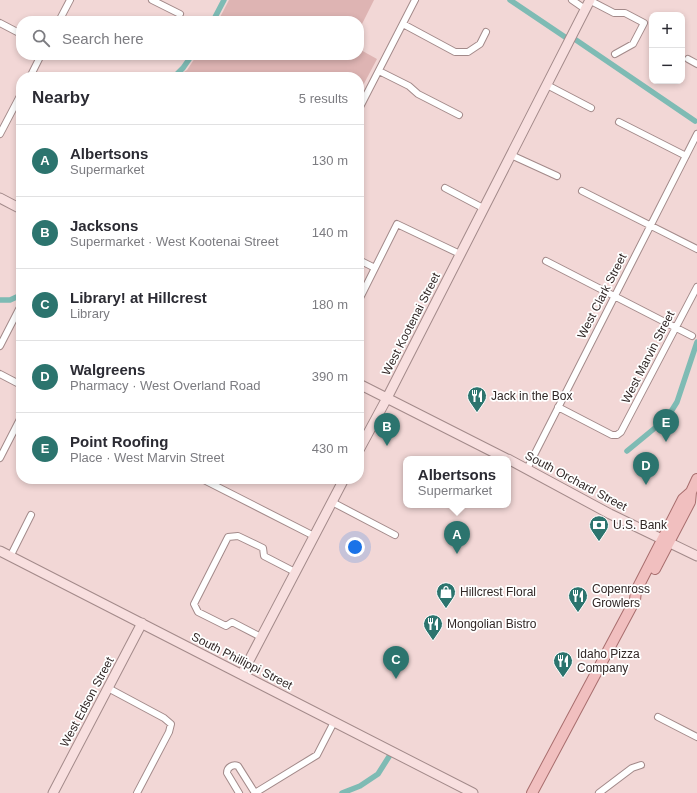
<!DOCTYPE html>
<html lang="en">
<head>
<meta charset="utf-8">
<style>
  body { margin:0; font-family:Arial,sans-serif; background:#f2f2f3; color:#2b2b33 }
  .controls { position:absolute; right:12px; top:12px; display:grid; overflow:hidden; border-radius:8px; box-shadow:0 2px 6px #0003 }
  .controls button { width:36px; height:36px; display:grid; place-items:center; padding:0; border:0; border-bottom:1px solid #e1e1e2; background:#fff; color:#2b2b33; font:20px sans-serif }
  .you { position:absolute; left:355px; top:547px; width:14px; height:14px; margin:-10px; border:3px solid #fff; border-radius:50%; background:#1a73e8; box-shadow:0 0 0 6px #1a73e833 }
  .badge { display:grid; place-items:center; width:26px; height:26px; border-radius:50%; background:#2c746e; color:#fff; font-size:13px; font-weight:700 }
  .pin { position:absolute; translate:-50% -33px; filter:drop-shadow(0 1px 2px #0008) }
  .pin::after { content:''; position:absolute; top:21px; width:14px; height:12px; background:inherit; clip-path:polygon(0 0,100% 0,50% 100%) }
  .popup { position:absolute; left:403px; top:456px; width:108px; height:52px; box-sizing:border-box; display:grid; place-content:center; border-radius:8px; background:#fff; filter:drop-shadow(0 1px 3px #0005); font-size:13px; white-space:nowrap; color:#7c7c81 }
  .popup b { font-size:15px; color:#2b2b33 }
  .popup::after { content:''; position:absolute; left:50%; top:100%; margin-left:-8px; border:8px solid transparent; border-top-color:#fff }
  .list { margin:0; padding:0; list-style:none }
  h2 { display:flex; justify-content:space-between; align-items:center; height:52px; margin:0; padding:0 16px; font-size:17px }
  h2 small { font-size:13px; font-weight:400; color:#7c7c81 }
  .list li { display:grid; grid-template-columns:26px 1fr auto; gap:12px; align-items:center; box-sizing:border-box; height:72px; padding:0 16px; border-top:1px solid #e1e1e2 }
  .list b { display:block; font-size:15px; white-space:nowrap }
  .list p { margin:0; font-size:13px; white-space:nowrap; color:#7c7c81 }
  .list em { font-size:13px; font-style:normal; color:#7c7c81 }
  .icon { flex:none; width:22px; height:22px; fill:none; stroke:currentColor; stroke-width:2; stroke-linecap:round; stroke-linejoin:round }
  .map { position:relative; flex:none; width:697px; height:793px; overflow:hidden }
  .search { position:absolute; background:#fff; box-shadow:0 2px 6px #0003; left:16px; top:16px; width:348px; height:44px; display:flex; align-items:center; gap:10px; box-sizing:border-box; padding:0 14px; border-radius:16px; color:#7c7c81; font-size:15px }
  .panel { position:absolute; background:#fff; box-shadow:0 2px 6px #0003; left:16px; top:72px; width:348px; height:412px; border-radius:16px }
  .map>svg:first-child { display:block }
</style>
</head>
<body>
<div class="map">
<svg width="697" height="793" viewBox="0 0 697 793">
  <rect width="100%" height="100%" fill="#f2d7d6"/>
  <!-- green -->
  <path fill="#deb4b3" d="M229,0h145l-15,30v-9h-141z
    M359,49l18,10 -18,34v-16h-152c-9,-2 -17,3 -26,-3l6,-4 10,-15h162z"/>
  <g fill="none" stroke-linecap="round" stroke-linejoin="round">
    <!-- canal -->
    <path stroke="#7ebbb4" stroke-width="5.5" d="M510,0l55,37
      M213,21l11,-21
      M576,40l119,81
      M174,77l9,-9 9,-13
      M0,300h10l11,-5
      M627,451l40,-33 10,-16 20,-60
      M342,793l18,-7 18,-12 12,-19"/>
    <defs>
      <path id="street" d="M152,0l28,14
        M572,0l13,9
        M589,0l25,13h11l19,10 -11,21 -18,10
        M59,21l11,-21
        M0,23l21,11
        M403,24l52,28h13l12,-8 6,-12
        M688,59l9,5
        M379,71l30,15 9,8 41,21
        M30,77l11,-22
        M203,77v-1
        M547,85l44,23
        M359,109l56,-109
        M619,122l67,34
        M0,134l21,-40
        M511,155l46,21
        M445,188l38,20
        M582,191l115,58
        M359,260l16,8
        M546,261l146,75
        M359,300l38,-76 63,30
        M0,346l19,-37 2,-1
        M0,374l21,11
        M558,407l54,28h5l4,-3 76,-145
        M0,458l21,-41
        M527,469l170,-335
        M202,479l112,57
        M332,502l63,33
        M10,557l21,-42
        M261,637l-29,-15 -6,4 -28,-14 -4,-8 34,-67 10,-1 25,12 1,8 31,16
        M108,688l56,30 7,6 -2,8 -32,61
        M658,717l39,20
        M239,793l-12,-20c0,-6 6,-9 11,-7l17,27 62,-38 17,-33
        M599,793l33,-25 9,-3"/>
      <path id="secondary" d="M0,198l21,11
        M359,384l148,75
        M359,450l28,-52 203,-398
        M508,459l102,55 87,42
        M0,551l473,242
        M242,674l102,-195
        M53,793l89,-170"/>
      <path id="primary" d="M655,569l35,-67 1,-10 6,-13
        M532,793l103,-193 1,-9 47,-92 8,-7"/>
    </defs>
    <!-- street casing -->
    <use href="#street" stroke="#a38a8a" stroke-width="8"/>
    <!-- secondary casing -->
    <use href="#secondary" stroke="#a38a8a" stroke-width="11"/>
    <!-- primary casing -->
    <use href="#primary" stroke="#a86e6e" stroke-width="12"/>
    <!-- street -->
    <use href="#street" stroke="#fff" stroke-width="6"/>
    <!-- secondary -->
    <use href="#secondary" stroke="#f8dfdf" stroke-width="9"/>
    <!-- primary -->
    <use href="#primary" stroke="#f1bfbf" stroke-width="10"/>
  </g>
  <!-- icons -->
  <defs>
    <symbol id="restaurant-pin" viewBox="-11 -11 22 30"><path d="M0 17L-7.5 6A9.5 9.5 0 1 1 7.5 6Z" fill="#2c746e" stroke="#fff"/><path d="M-5-6h1v4h1v-4h1v4h1v-4h1v5L-1.5 .5V6h-2V.5L-5-1ZM5-6V6H3V1.5H1.5Q1.5-4 5-6Z" fill="#fff"/></symbol>
    <symbol id="bank-pin" viewBox="-11 -11 22 30"><path d="M0 17L-7.5 6A9.5 9.5 0 1 1 7.5 6Z" fill="#2c746e" stroke="#fff"/><path d="M-6-4H6V4H-6ZM0-2.3a2.3 2.3 0 1 0 0 4.6a2.3 2.3 0 1 0 0-4.6Z" fill="#fff"/></symbol>
    <symbol id="shop-pin" viewBox="-11 -11 22 30"><path d="M0 17L-7.5 6A9.5 9.5 0 1 1 7.5 6Z" fill="#2c746e" stroke="#fff"/><path d="M-5-2.5h2.3a2.7 3.5 0 0 1 5.4 0H5L5.5 6h-11ZM-1.5-2.5h3a1.5 2.3 0 0 0-3 0Z" fill="#fff"/></symbol>
  </defs>
  <g fill-rule="evenodd">
    <use href="#restaurant-pin" x="466" y="385" width="22" height="30"/>
    <use href="#bank-pin" x="588" y="514" width="22" height="30"/>
    <use href="#shop-pin" x="435" y="581" width="22" height="30"/>
    <use href="#restaurant-pin" x="567" y="585" width="22" height="30"/>
    <use href="#restaurant-pin" x="422" y="613" width="22" height="30"/>
    <use href="#restaurant-pin" x="552" y="650" width="22" height="30"/>
  </g>
  <g text-anchor="middle" dominant-baseline="central" stroke-width="3.5" stroke-linejoin="round" paint-order="stroke">
    <!-- street labels -->
    <g font-size="12" fill="#312726" stroke="#fff">
      <text transform="translate(602 296) rotate(-63)">West Clark Street</text>
      <text transform="translate(411 324) rotate(-63)">West Kootenai Street</text>
      <text transform="translate(648 357) rotate(-63)">West Marvin Street</text>
      <text transform="translate(576 481) rotate(28)">South Orchard Street</text>
      <text transform="translate(242 661) rotate(27)">South Phillippi Street</text>
      <text transform="translate(87 702) rotate(-62)">West Edson Street</text>
    </g>
    <!-- poi labels -->
    <g font-size="12" fill="#312726" stroke="#fff" text-anchor="start">
      <text x="491" y="396">Jack in the Box</text>
      <text x="613" y="525">U.S. Bank</text>
      <text x="592" y="589">Copenross<tspan x="592" dy="14">Growlers</tspan></text>
      <text x="460" y="592">Hillcrest Floral</text>
      <text x="447" y="624">Mongolian Bistro</text>
      <text x="577" y="654">Idaho Pizza<tspan x="577" dy="14">Company</tspan></text>
    </g>
  </g>
</svg>
<div class="controls">
<button>+</button>
<button>−</button>
</div>
<div class="you"></div>
<div class="pin badge" style="left:457px;top:554px">A</div>
<div class="popup"><b>Albertsons</b>Supermarket</div>
<div class="pin badge" style="left:387px;top:446px">B</div>
<div class="pin badge" style="left:396px;top:679px">C</div>
<div class="pin badge" style="left:646px;top:485px">D</div>
<div class="pin badge" style="left:666px;top:442px">E</div>
<div class="search"><svg class="icon" aria-label="search" viewBox="0 0 24 24"><circle cx="10" cy="10" r="6"/><path d="M15 15l6 6"/></svg>Search here</div>
<section class="panel">
<h2>Nearby<small>5 results</small></h2>
<ul class="list">
<li><span class="badge">A</span><div><b>Albertsons</b><p>Supermarket</p></div><em>130 m</em></li>
<li><span class="badge">B</span><div><b>Jacksons</b><p>Supermarket · West Kootenai Street</p></div><em>140 m</em></li>
<li><span class="badge">C</span><div><b>Library! at Hillcrest</b><p>Library</p></div><em>180 m</em></li>
<li><span class="badge">D</span><div><b>Walgreens</b><p>Pharmacy · West Overland Road</p></div><em>390 m</em></li>
<li><span class="badge">E</span><div><b>Point Roofing</b><p>Place · West Marvin Street</p></div><em>430 m</em></li>
</ul>
</section>
</div>
</body>
</html>
